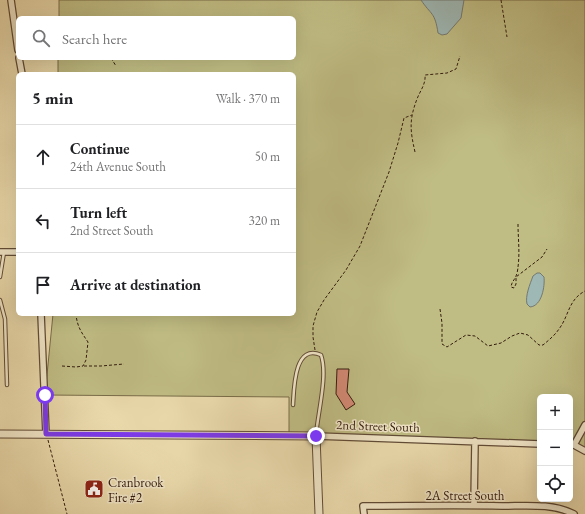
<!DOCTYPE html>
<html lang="en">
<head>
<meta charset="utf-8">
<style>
  body { margin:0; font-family:"EB Garamond",serif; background:#f2f2f2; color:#202124 }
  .controls { position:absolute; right:12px; bottom:12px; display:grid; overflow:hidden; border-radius:6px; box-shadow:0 4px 16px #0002 }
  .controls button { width:36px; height:36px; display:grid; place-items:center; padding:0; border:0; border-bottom:1px solid #e0e0e0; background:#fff; color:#202124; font:20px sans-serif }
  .stop { position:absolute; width:12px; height:12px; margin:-9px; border:3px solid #7c3aed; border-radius:50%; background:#fff }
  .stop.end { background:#7c3aed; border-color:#fff; box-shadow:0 1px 4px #0008 }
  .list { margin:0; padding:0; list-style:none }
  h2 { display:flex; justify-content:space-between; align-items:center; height:52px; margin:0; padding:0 16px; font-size:17px }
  h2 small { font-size:13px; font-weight:400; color:#757577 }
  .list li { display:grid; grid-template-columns:26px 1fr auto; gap:12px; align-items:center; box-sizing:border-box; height:64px; padding:0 16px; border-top:1px solid #e0e0e0 }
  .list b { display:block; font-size:15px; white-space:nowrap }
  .list p { margin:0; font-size:13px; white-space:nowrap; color:#757577 }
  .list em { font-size:13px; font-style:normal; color:#757577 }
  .icon { flex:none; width:22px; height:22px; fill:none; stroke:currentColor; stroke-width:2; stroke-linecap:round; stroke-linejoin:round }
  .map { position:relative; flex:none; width:585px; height:514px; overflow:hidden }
  .search { position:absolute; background:#fff; box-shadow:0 4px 16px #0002; left:16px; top:16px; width:280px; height:44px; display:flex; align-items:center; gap:10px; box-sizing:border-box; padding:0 14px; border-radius:6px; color:#757577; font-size:15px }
  .panel { position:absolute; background:#fff; box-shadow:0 4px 16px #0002; left:16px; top:72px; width:280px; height:244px; border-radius:6px }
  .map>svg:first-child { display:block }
</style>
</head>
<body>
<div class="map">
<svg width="585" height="514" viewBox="0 0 585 514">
  <rect width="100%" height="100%" fill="#ebdbad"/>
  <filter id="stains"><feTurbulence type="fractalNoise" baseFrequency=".005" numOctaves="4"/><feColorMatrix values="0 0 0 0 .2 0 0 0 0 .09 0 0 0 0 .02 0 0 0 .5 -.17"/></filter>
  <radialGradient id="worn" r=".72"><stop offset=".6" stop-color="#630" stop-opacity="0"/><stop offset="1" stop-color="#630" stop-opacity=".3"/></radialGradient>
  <!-- green -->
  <path fill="#c0bd84" stroke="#796c49" d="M59,0h526v452l-15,-5v-50h-30v47l-251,-8v-39l-244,-2 8,-81h241v-240h-236v-16h236v-40h-235z"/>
  <!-- water -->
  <path fill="#9eb8b5" stroke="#737972" d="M421,0h43l-3,18 -14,16 -5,1 -4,-2c-3,-21 -7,-18 -17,-33z
    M537,273h3l4,4c1,9 -2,29 -14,30l-3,-3c-2,-8 3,-20 6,-28z"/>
  <!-- building -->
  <path fill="#d48a76" stroke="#321b0e" d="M337,369h12l-2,23 8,12 -9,6 -10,-16z"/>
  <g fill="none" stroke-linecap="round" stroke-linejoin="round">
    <defs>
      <path id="service" d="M0,277l4,-25
        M0,300l5,19 2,66
        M293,405c1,-16 1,-62 28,-50 7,20 -3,57 -5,80"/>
      <path id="minor" d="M11,0l7,50
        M19,58l3,16
        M0,252h18
        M41,314l5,120
        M316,436l224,8
        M570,445h4l11,6
        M574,445l11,-20
        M474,505l1,-64
        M364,514l-1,-8c46,0 93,-1 139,0 24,0 50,-3 72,8"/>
      <path id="tertiary" d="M0,434l316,2 3,78"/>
    </defs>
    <!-- service casing -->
    <use href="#service" stroke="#604b36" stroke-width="4.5"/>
    <!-- minor casing -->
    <use href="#minor" stroke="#604b36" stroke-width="8"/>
    <!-- tertiary casing -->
    <use href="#tertiary" stroke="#604b36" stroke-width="9"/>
    <!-- path -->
    <path stroke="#321b0e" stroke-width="1" stroke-dasharray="3 2" stroke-linecap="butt" d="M501,0l6,37
      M111,58l5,8
      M415,152c-5,-22 -6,-32 2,-53 3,-8 9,-15 8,-24l22,-2 9,-4 4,-13
      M518,224c0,14 2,28 0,43 0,2 -1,7 -2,9 -2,5 -4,5 -5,11l3,1 2,-4v-7l26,-20 5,-8
      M440,309l2,14v21l5,3 19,-12 9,1 13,10 13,-3 11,-7 8,-3 8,2 11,10h4c6,-5 12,-10 16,-16 10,-13 9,-29 26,-38
      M315,350l-2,-13v-11l4,-14 7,-12 22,-30 14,-24 29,-74 9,-29 6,-25 8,-3
      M62,366l14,1 7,-1 3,-6 2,-18c-7,-10 -11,-16 -12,-28
      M84,366h17l23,-2
      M48,440l19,74"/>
    <!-- service -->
    <use href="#service" stroke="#f2e8ca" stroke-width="2.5"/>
    <!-- minor -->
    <use href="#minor" stroke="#f2e8ca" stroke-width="5.5"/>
    <!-- tertiary -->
    <use href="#tertiary" stroke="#f2e8ca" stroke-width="7"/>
  </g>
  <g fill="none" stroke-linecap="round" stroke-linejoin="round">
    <!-- route -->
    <path stroke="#7c3aed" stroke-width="5" d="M45,395l1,39 270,2"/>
  </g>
  <!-- icons -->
  <defs>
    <symbol id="civic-square" viewBox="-11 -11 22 22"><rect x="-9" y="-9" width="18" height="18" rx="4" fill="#8f2418" stroke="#f2e8ca"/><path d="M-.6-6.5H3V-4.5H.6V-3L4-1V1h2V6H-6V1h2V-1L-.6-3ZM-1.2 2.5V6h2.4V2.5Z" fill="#fff"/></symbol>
  </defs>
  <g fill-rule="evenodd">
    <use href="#civic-square" x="83" y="478" width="22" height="22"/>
  </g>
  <g text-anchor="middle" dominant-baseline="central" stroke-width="3" stroke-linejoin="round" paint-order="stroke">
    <!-- street labels -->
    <g font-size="13" fill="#321b0e" stroke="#f2e8ca">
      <text transform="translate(378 426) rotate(2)">2nd Street South</text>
      <text x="465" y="495">2A Street South</text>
    </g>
    <!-- poi labels -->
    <g font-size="13" fill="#321b0e" stroke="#f2e8ca" text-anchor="start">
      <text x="108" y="482">Cranbrook<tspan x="108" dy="15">Fire #2</tspan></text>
    </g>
  </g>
  <rect width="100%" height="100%" filter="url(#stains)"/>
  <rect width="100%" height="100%" fill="url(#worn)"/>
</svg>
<div class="controls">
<button>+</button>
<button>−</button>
<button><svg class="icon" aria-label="locate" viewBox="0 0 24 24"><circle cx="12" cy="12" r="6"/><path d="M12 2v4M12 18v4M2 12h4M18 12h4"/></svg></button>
</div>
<div class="stop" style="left:45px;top:395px"></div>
<div class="stop end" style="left:316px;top:436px"></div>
<div class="search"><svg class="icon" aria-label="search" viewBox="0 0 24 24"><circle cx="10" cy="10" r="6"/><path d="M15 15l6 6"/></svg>Search here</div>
<section class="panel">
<h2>5 min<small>Walk · 370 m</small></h2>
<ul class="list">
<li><svg class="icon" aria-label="ahead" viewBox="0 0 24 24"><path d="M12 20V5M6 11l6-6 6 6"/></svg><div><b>Continue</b><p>24th Avenue South</p></div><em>50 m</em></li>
<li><svg class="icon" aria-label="left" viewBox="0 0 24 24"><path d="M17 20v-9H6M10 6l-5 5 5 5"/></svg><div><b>Turn left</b><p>2nd Street South</p></div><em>320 m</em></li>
<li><svg class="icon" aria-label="arrive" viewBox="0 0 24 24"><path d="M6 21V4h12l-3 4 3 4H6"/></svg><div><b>Arrive at destination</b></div></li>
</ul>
</section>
</div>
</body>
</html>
